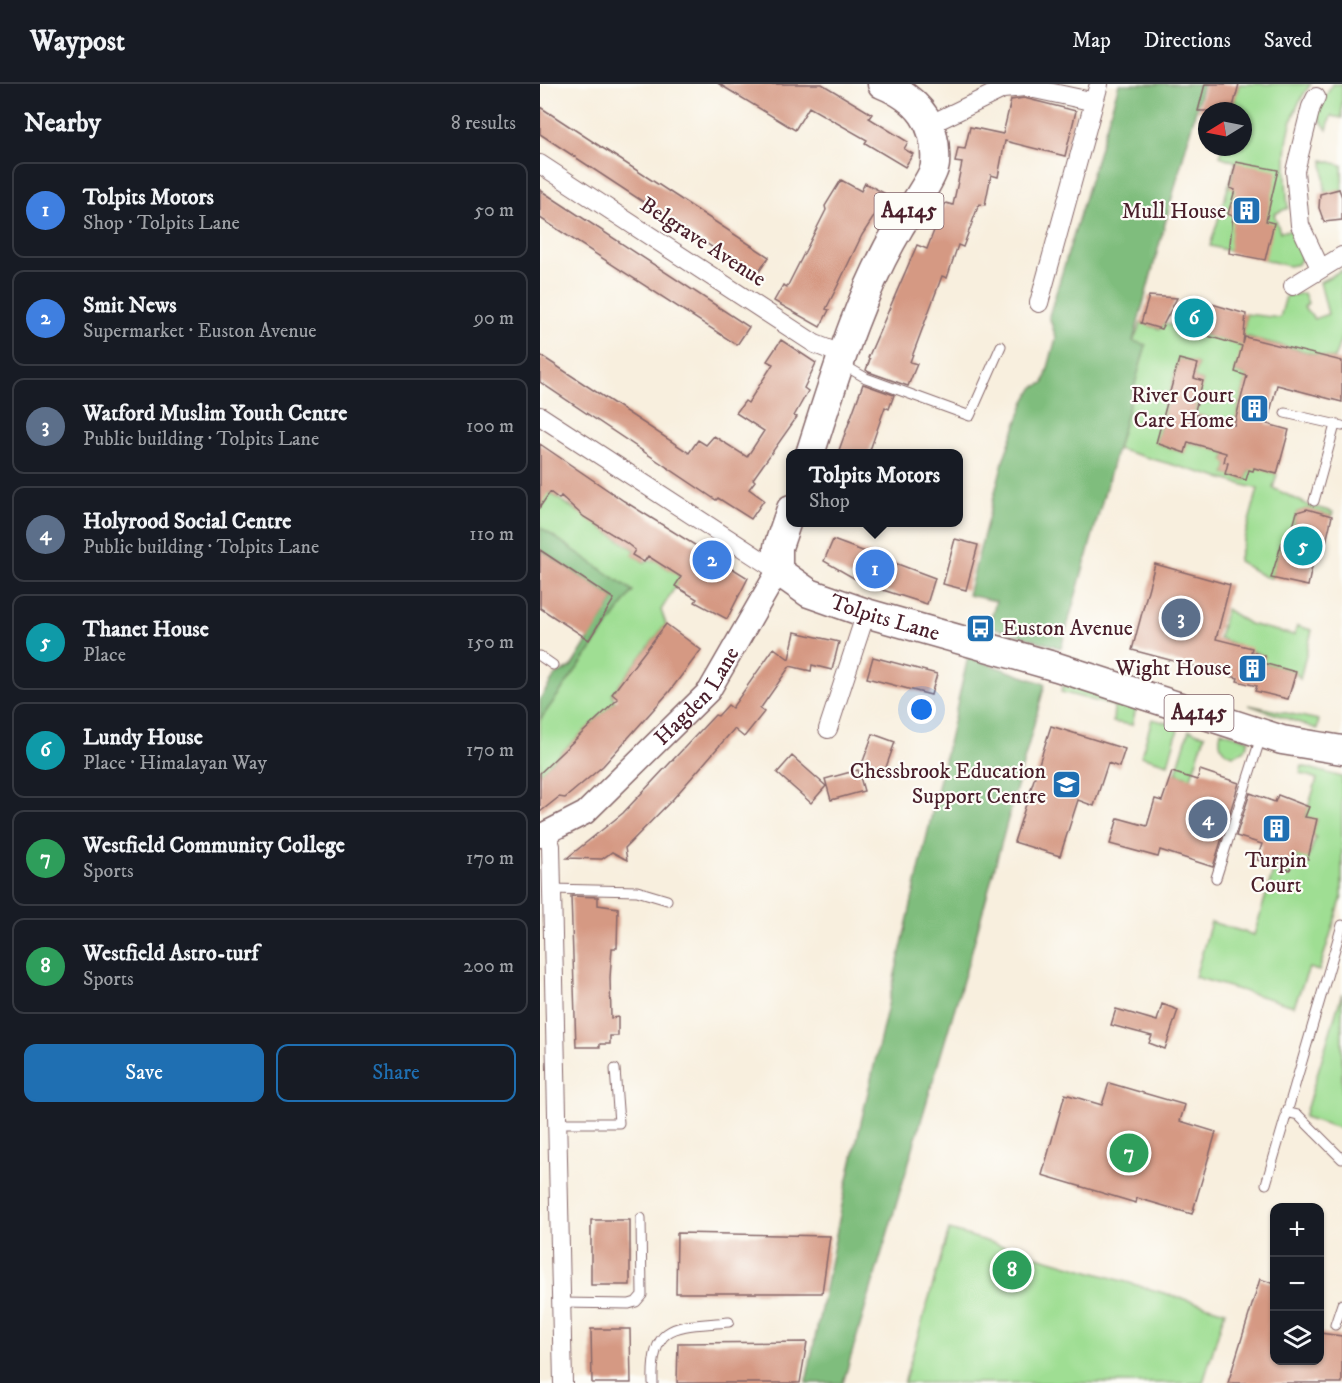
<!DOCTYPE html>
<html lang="en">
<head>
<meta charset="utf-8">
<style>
  body { margin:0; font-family:"IM FELL DW Pica",serif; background:#242831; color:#f1f3f6 }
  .controls { position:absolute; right:18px; bottom:18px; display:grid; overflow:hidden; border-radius:12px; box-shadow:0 2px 4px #0004 }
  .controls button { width:54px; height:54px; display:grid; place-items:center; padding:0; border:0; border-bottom:2px solid #363941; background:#171b24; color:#f1f3f6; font:30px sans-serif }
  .compass { position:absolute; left:658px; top:18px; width:54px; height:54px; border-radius:50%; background:#171b24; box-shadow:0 2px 4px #0004; rotate:260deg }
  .you { position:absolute; left:382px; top:626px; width:21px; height:21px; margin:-15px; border:4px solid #fff; border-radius:50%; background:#1a73e8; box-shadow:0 0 0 9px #1a73e833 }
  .badge { display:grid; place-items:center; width:39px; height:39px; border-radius:50%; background:#1f6fb2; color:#fff; font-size:20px; font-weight:700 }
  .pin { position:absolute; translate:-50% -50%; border:3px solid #fff; box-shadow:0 2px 6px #0006 }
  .popup { position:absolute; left:246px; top:365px; width:177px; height:78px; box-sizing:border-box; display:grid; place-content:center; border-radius:12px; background:#171b24; filter:drop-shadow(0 2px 4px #0005); font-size:20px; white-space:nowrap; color:#9ea1a6 }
  .popup b { font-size:22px; color:#f1f3f6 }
  .popup::after { content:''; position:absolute; left:50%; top:100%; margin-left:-12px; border:12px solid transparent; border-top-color:#171b24 }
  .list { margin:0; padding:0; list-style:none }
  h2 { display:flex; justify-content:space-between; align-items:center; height:78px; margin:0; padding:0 24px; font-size:26px }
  h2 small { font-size:20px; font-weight:400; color:#9ea1a6 }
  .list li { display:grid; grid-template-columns:39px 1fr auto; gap:18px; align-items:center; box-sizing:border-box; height:96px; margin:0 12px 12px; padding:0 12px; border:2px solid #363941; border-radius:12px }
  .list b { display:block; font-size:22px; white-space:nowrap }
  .list p { margin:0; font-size:20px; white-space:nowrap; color:#9ea1a6 }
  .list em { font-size:20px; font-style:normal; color:#9ea1a6 }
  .actions { display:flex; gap:12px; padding:18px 24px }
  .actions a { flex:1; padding:14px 0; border:2px solid #1f6fb2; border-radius:12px; text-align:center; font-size:21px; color:#1f6fb2 }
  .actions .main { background:#1f6fb2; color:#fff }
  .icon { flex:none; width:33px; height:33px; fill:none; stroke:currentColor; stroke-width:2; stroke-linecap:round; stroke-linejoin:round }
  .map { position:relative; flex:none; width:802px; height:1299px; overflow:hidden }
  header { display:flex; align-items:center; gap:36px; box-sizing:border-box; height:84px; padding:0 30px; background:#171b24; border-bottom:2px solid #363941 }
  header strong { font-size:28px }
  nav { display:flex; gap:33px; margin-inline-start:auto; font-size:21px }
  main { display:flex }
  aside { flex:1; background:#171b24 }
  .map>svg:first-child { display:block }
</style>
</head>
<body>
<header>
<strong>Waypost</strong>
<nav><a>Map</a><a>Directions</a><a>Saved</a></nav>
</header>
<main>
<aside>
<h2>Nearby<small>8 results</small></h2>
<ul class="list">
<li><span class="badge" style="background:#3f7fe0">1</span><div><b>Tolpits Motors</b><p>Shop · Tolpits Lane</p></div><em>50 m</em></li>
<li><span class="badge" style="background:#3f7fe0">2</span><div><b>Smit News</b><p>Supermarket · Euston Avenue</p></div><em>90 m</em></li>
<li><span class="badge" style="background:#5c6f8a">3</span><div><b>Watford Muslim Youth Centre</b><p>Public building · Tolpits Lane</p></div><em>100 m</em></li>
<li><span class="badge" style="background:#5c6f8a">4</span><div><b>Holyrood Social Centre</b><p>Public building · Tolpits Lane</p></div><em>110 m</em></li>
<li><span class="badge" style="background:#0f9aa8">5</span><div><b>Thanet House</b><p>Place</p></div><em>150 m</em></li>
<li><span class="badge" style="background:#0f9aa8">6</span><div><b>Lundy House</b><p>Place · Himalayan Way</p></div><em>170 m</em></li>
<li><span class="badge" style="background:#2e9e5b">7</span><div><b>Westfield Community College</b><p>Sports</p></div><em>170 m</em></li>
<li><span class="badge" style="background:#2e9e5b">8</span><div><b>Westfield Astro-turf</b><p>Sports</p></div><em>200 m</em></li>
</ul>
<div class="actions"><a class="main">Save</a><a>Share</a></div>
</aside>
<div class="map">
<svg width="802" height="1299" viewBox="0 0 802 1299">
  <rect width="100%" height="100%" fill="#fdfcf7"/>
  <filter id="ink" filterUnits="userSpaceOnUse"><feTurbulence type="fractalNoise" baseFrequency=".0167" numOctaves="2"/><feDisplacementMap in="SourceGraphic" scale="12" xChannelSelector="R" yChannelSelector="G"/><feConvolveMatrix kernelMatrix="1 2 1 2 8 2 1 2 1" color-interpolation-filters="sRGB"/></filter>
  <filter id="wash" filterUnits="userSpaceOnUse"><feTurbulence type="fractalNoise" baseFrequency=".008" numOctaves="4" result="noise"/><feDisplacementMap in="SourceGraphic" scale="24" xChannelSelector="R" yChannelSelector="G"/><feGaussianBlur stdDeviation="1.35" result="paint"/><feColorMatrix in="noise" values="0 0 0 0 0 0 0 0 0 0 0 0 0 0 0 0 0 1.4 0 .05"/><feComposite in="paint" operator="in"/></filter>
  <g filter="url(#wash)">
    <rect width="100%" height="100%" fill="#f8efde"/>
    <!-- green -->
    <path fill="#9fde93" stroke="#747e5f" stroke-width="1.5" d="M699,0h72c-29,36 -27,80 -23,124l-14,6 6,18 13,-2 10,25 -5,9 -9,2 -79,-20 26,-84 -16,-6 2,-9h21v-36h-11z
      M792,0h10v34l-11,-2 -4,14 -10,-15z
      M783,76l19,5v27l-4,-2 -13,3z
      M802,186v66l-8,23 -86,-22 -13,35 12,4 -13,49 -40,-11 9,-33 -9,-3 4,-14 -19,-5 -23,84 28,10 4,-11 38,11 -2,8 4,2 -3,11 21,6 3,-10 5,-3 23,7 -4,14 35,17 25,7 -1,4 -25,-7 -10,3 -8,29 -7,1 -11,36 -8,-2 -25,-15 20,-72 -141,-40 28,-104 -12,-3 8,-19 19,6 4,-6 65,19 14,-2 3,-26 34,4 6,-22 18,-3 4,10 -4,4 10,12 14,-5 -8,-32z
      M0,402c32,21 63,44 95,64l-2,5 11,7 11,-2 22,14 3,5 -19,31 5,14 -54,70 3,8 -72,68 2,10 -5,-6v-54l93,-129 -93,-64z
      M686,525l23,15 45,11 3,-9 15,4 -12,49 -5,-7 -32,-9 2,-7 -46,-18z
      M523,601l74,19 -5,21 -19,-3 1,-16 -53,-14z
      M709,621l70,15 -2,9z
      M612,635l27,7 -11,38 -27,-8z
      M649,646l16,5 -14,43 -15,-5z
      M681,647l28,9 -5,11 -11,4c-13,-4 -15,-12 -12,-24z
      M762,682l40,11v120l-23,74 -10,-3 -15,38 -99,-29 16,-55 43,13 21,-70 15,5 5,-15 13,3 8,-21 -4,-1 5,-16 -12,-3 12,-38 -17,-6z
      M802,909v136l-38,-12z
      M409,1146l276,81 -22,72h-299z"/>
    <!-- forest -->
    <path fill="#7fbd7d" stroke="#646e54" stroke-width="1.5" d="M579,0h84l-70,257 13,4 -85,303 -72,-22 7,-25 -28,-6 36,-137 21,-57 9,-14 10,-4 12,-45 -7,-22z
      M0,443l93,64 -93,129v-21l15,-23 16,-9 43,-68 -74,-49z
      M428,573l77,27 -73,266 -129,433h-37l36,-178z"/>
    <g id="blocks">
      <!-- building -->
      <path fill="#d59983" d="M179,0h103l50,30 -3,4 39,24 -4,7 9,5 -8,13 -40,-24 2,-3 -58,-33 -14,23z
        M665,0h34l-7,27h-34z
        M484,14l52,13 -11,45 -60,-15 -7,36 -7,-2 -6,30 -6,-1 -16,43 -5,-2 -11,33 -5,-2 -32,86 7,2 -9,22 -39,-14 -3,-2 4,-11 -2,-1 49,-113 10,4 16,-42 3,-4 7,2 9,-42 -7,-1 3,-14 7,1 5,-22 33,7 8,-34z
        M0,23l229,150 -13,19 -216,-142z
        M696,78l42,8 -12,51 8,2 -9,37 -36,-7 4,-37 -5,-2 7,-24 -5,-2z
        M301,96l20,11 4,-8 19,10 -9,18 2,1 -15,23 -24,50 -12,24 3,1 -9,17 -46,-26 9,-16 4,2 39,-77 -1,-4z
        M799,105l3,8v23l-18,2 -5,-14 1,-14z
        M0,106l209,137 -12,18 -197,-127z
        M609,212l28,2 -16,31 -20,-6z
        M655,215l51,15 -3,30 2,-7 97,24v41l-65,-17 -10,39 22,6 -12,44 -23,-6 -1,3 -4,-1 -3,10 -21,-6 3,-11 -4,-1 2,-9 -38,-11 -3,11 -29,-10 23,-84 19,5 -4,14 9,3 -9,33 40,11 13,-49 -12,-4 7,-26 -55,-16z
        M241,256l35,23 -12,25 4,3 -14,25 3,1 -44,62 2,2 -6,8 15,11 -13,19 -33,-21 -2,2 -176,-118v-27l149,98 9,-13 8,5 8,-9 33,21 17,-26 -28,-18 9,-12 3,2 25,-39 -6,-3z
        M323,300l31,11 -5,14 -4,-2 -16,46h-31z
        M0,360l84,57 124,77 -21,41 -32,-17 2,-3 -22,-13 6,-9 -33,-21 -4,6 -12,-7 3,-5 -10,-8 -41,-25 -23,-21 -2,3 -9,-7 -10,15z
        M767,425l25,7 -8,35 -9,1 -7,34 -37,-8 11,-36 7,-1 8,-29z
        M415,455l23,6 -12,45 -23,-6z
        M293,456l102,38 -8,26 -63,-20 -40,-23z
        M0,466l74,49 -25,41 -49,-32z
        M615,480l75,21 -14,54 36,9 -1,4 14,4 -2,7 33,9 -8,27 -33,-8 2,-5 -20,-5 1,-3 -106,-28z
        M126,540l35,26 -32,42 -66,74 -38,32 -6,-1 -19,15v-39l78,-74 -6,-5z
        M255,548l44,10 -7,28 -20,-5 -1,6 -21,-5 -30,43 4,3 -20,25 -10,-8 -61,70 -48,49 2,12 -15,-8 -10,7 -35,-1 56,-45 92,-98 3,1 10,-11 4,3 42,-60 15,11z
        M333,573l64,17 -6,21 -64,-17z
        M511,642l74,23 -6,18 -11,-4 -14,43 -16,-6 -18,56 -46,-14z
        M333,650l22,8 -11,31 -22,-9z
        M252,672l34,30 -15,17 -34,-30z
        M318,686l6,21 -33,9 -6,-21z
        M660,686l39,13 -26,84 -53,-17 -2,7 -48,-13 8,-26 29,8 8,-27 7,2 10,-29 25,8z
        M710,709l25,9 3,-7 31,12 -4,10 12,2 -9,40 -13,-4 -5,15 -33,-10 5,-16 -26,-8z
        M31,812l27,1v8l20,3 -1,40h-5l-2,30 1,40 7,-1v19h-8v8h-10v3h-24z
        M622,920l16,6 -13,39 -16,-6 3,-7 -41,-11 5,-16 41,12z
        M569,999l76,22 -5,16 36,11 -24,82 -55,-16 -1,5 -94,-28 23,-81 37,11z
        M51,1136h39v65h-39z
        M137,1149l153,3 -8,57h-146z
        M720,1195l15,5v76h45v-27l22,3v47h-114z
        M51,1245h39l1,54h-39z
        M267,1258l-7,41h-123l1,-40z"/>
    </g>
  </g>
  <g filter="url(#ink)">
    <use href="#blocks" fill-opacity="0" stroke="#87686a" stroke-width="1.5"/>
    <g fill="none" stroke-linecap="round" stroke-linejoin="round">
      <defs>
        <path id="service" d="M302,280l24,14 104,38 31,-70
          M745,329l57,13
          M774,417l21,-76
          M0,572l13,9
          M676,794l45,-141
          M11,805l86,2 30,9
          M746,1028l12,3 44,44
          M17,1039h62l-4,-54
          M726,1100l76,-259
          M21,1219l68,1 7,-2 6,-7 -1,-77
          M795,1241l7,-21
          M113,1299c-2,-63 25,-56 76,-61"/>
        <path id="minor" d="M776,13l-5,10 -16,64 5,54 20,43
          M391,40l72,-35 22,-2 61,13 7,4
          M0,80l275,180 28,11
          M753,202l49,-30
          M499,219l60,-219
          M0,332l238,155
          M288,645l38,-116
          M7,751l4,11 12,537"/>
        <g id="tertiary">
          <path id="s1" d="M0,752l45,-23 124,-122 69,-120"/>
        </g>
        <g id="primary">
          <path d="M270,370c25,-77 48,-157 89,-226 7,-12 36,-53 36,-64 3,-41 -17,-65 -53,-80"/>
          <path id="s2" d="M251,425l-13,38v24l31,22 57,20 191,54 225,73 60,10"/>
        </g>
      </defs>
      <!-- service casing -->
      <use href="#service" stroke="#87686a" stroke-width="11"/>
      <!-- minor casing -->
      <use href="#minor" stroke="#87686a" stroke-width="20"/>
      <!-- tertiary casing -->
      <use href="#tertiary" stroke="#87686a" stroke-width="25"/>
      <!-- primary casing -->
      <use href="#primary" stroke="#87686a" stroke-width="31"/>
      <!-- service -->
      <use href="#service" stroke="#fff" stroke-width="9"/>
      <!-- minor -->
      <use href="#minor" stroke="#fff" stroke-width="18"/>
      <!-- tertiary -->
      <use href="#tertiary" stroke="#fff" stroke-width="22"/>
      <!-- primary -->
      <use href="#primary" stroke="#fff" stroke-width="28"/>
    </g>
  </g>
  <!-- icons -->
  <defs>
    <symbol id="building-square" viewBox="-11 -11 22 22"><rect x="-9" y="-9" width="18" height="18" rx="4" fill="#1f6fb2" stroke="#fdfcf7"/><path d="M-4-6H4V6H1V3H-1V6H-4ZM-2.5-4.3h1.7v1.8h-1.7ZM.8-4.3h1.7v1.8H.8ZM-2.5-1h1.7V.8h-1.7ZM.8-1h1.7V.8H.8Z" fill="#fff"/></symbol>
    <symbol id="bus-square" viewBox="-11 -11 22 22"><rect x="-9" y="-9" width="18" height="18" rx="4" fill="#1f6fb2" stroke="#fdfcf7"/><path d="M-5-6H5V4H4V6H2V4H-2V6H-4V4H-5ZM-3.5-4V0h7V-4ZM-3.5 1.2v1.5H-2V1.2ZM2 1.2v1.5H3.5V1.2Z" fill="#fff"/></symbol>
    <symbol id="school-square" viewBox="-11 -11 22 22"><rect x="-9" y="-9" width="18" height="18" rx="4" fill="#1f6fb2" stroke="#fdfcf7"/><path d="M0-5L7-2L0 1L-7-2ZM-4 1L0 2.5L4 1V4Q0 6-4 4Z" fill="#fff"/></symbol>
  </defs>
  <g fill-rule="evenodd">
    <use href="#building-square" x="690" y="110" width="33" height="33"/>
    <use href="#building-square" x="698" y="308" width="33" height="33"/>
    <use href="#bus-square" x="424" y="528" width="33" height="33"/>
    <use href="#building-square" x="696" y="568" width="33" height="33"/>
    <use href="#school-square" x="510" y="684" width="33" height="33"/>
    <use href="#building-square" x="720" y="728" width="33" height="33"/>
  </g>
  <g text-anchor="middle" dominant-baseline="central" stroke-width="4.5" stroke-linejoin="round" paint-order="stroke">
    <!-- shield labels -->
    <g fill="#fdfcf7" stroke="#806168" stroke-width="1.5">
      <rect x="334.5" y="109" width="69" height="36" rx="4.5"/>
      <rect x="624.5" y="611" width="69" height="36" rx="4.5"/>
    </g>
    <g font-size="21" font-weight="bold" fill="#4a1f2b">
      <text x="369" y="127">A4145</text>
      <text x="659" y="629">A4145</text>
    </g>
    <!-- poi labels -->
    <g font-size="22" fill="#4a1f2b" stroke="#fdfcf7" text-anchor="end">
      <text x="686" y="127">Mull House</text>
      <text x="694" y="311">River Court<tspan x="694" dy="25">Care Home</tspan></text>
      <text x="462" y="544" text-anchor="start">Euston Avenue</text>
      <text x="691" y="584">Wight House</text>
      <text x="506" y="687">Chessbrook Education<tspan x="506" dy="25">Support Centre</tspan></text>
      <text x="736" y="776" text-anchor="middle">Turpin<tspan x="736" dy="25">Court</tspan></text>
    </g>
    <!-- street labels -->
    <g font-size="22" fill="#4a1f2b" stroke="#fdfcf7">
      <text transform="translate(163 158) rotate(33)">Belgrave Avenue</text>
      <text stroke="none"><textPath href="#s2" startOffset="182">Tolpits Lane</textPath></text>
      <text stroke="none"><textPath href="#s1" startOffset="213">Hagden Lane</textPath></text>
    </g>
  </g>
</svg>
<div class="controls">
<button>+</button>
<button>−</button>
<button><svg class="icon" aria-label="layers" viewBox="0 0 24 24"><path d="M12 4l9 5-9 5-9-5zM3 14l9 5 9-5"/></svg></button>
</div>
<svg class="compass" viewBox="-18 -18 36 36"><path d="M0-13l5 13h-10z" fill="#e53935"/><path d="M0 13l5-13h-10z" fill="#9ea1a6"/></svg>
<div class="you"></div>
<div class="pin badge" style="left:335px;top:485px;background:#3f7fe0">1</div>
<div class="popup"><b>Tolpits Motors</b>Shop</div>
<div class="pin badge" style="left:172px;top:476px;background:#3f7fe0">2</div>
<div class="pin badge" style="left:641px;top:534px;background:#5c6f8a">3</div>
<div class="pin badge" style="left:668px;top:735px;background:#5c6f8a">4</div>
<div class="pin badge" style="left:763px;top:462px;background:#0f9aa8">5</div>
<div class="pin badge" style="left:654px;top:234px;background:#0f9aa8">6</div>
<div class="pin badge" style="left:589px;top:1069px;background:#2e9e5b">7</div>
<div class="pin badge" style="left:472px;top:1186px;background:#2e9e5b">8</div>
</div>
</main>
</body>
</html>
